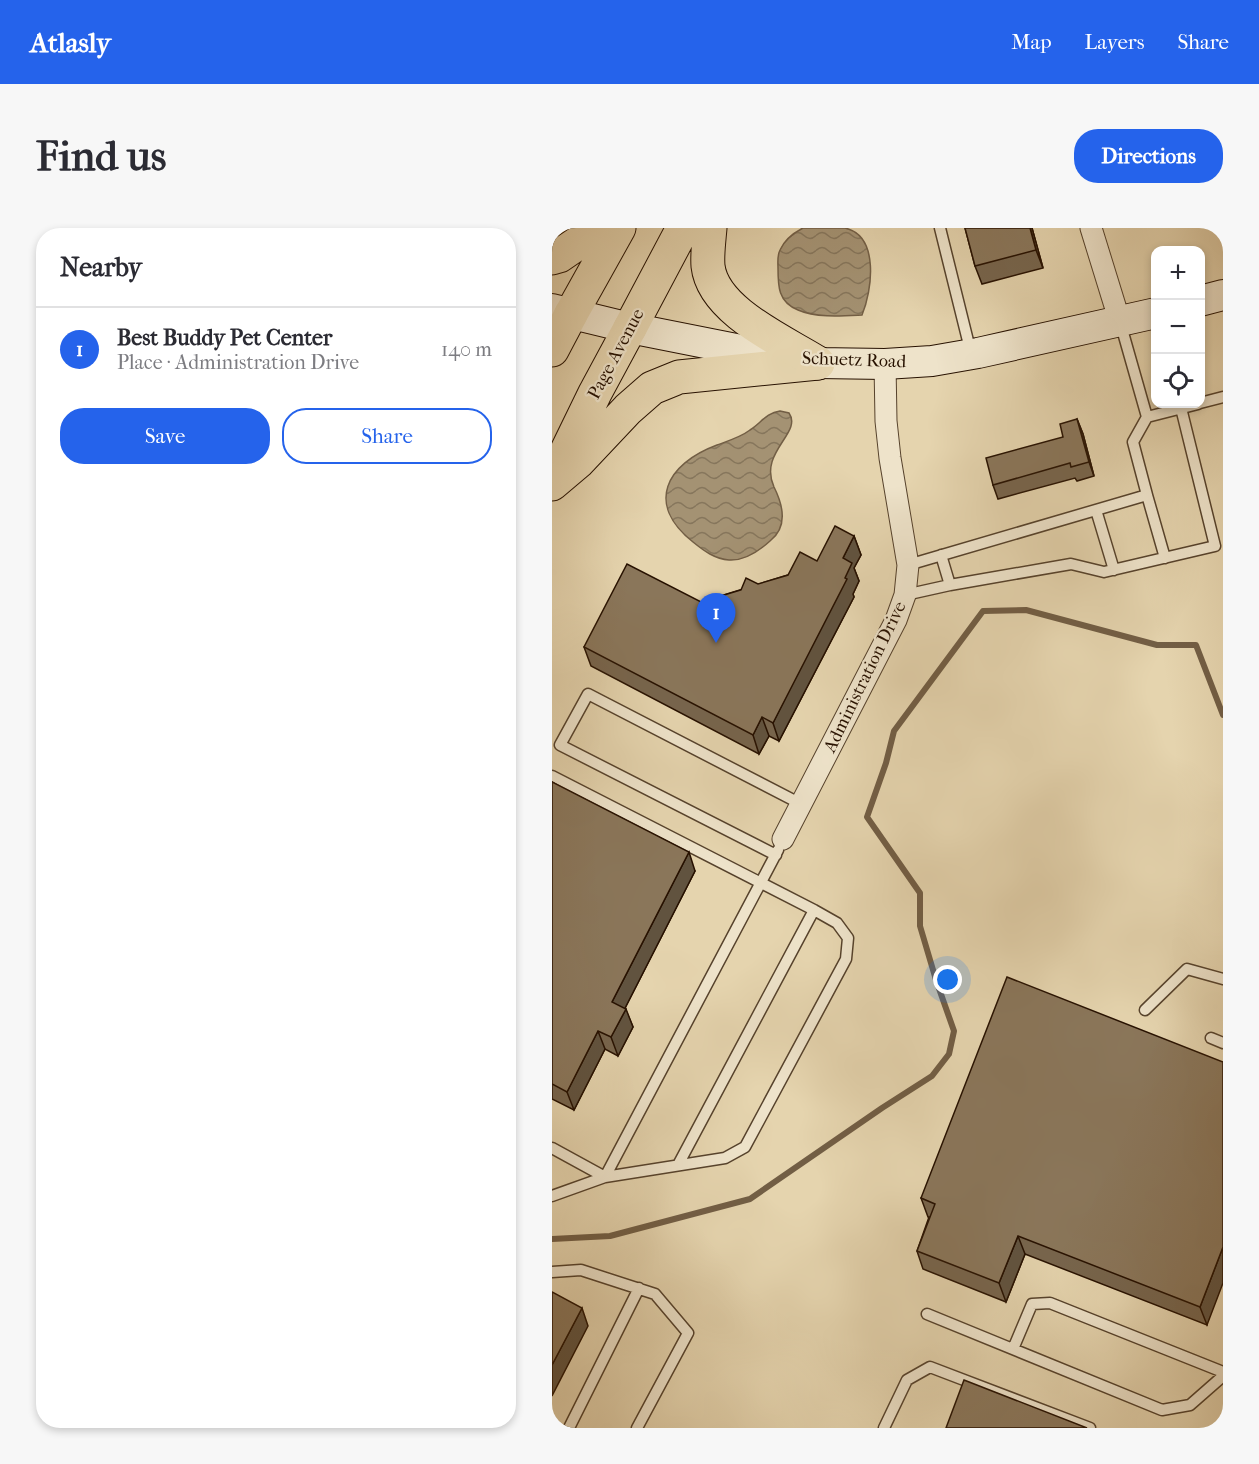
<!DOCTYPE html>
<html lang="en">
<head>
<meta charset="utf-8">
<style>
  body { margin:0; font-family:"IM FELL French Canon",serif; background:#f7f7f7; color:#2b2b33 }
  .controls { position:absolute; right:18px; top:18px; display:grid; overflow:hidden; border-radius:12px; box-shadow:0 3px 9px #0003 }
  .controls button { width:54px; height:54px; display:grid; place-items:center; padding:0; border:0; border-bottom:2px solid #e1e1e2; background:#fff; color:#2b2b33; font:30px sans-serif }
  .you { position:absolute; left:396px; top:752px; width:21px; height:21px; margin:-15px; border:4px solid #fff; border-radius:50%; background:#1a73e8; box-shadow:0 0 0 9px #1a73e833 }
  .badge { display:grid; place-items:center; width:39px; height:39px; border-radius:50%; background:#2563eb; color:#fff; font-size:20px; font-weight:700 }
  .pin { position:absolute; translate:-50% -50px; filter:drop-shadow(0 2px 3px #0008) }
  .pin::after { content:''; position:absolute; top:32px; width:21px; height:18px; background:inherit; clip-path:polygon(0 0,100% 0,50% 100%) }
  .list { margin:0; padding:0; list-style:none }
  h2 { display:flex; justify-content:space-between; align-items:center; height:78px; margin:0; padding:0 24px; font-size:26px }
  h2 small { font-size:20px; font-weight:400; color:#7c7c81 }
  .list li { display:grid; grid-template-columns:39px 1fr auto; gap:18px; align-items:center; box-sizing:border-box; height:84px; padding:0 24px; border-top:2px solid #e1e1e2 }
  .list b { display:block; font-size:22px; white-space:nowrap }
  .list p { margin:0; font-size:20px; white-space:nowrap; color:#7c7c81 }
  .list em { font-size:20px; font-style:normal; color:#7c7c81 }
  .actions { display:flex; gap:12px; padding:18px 24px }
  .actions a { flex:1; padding:14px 0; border:2px solid #2563eb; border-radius:24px; text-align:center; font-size:21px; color:#2563eb }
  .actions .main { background:#2563eb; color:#fff }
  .icon { flex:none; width:33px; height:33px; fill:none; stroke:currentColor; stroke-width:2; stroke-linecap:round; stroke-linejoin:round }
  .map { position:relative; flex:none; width:671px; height:1200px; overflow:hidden; border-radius:24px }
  header { display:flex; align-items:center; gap:36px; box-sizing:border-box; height:84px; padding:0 30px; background:#2563eb; color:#fff }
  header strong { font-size:28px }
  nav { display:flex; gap:33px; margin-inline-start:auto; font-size:21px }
  .intro { display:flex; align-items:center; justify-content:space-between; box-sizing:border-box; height:144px; padding:0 36px }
  h1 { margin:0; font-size:42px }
  .button { padding:15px 27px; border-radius:24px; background:#2563eb; color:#fff; font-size:21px; font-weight:700 }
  main { display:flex; gap:36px; padding:0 36px }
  aside { flex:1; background:#fff; border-radius:24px; box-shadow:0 3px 9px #0003 }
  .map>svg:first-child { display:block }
</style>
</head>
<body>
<header>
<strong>Atlasly</strong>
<nav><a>Map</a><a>Layers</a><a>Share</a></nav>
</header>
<div class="intro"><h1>Find us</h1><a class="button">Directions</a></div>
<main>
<aside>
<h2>Nearby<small></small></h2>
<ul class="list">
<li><span class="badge">1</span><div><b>Best Buddy Pet Center</b><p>Place · Administration Drive</p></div><em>140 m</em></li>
</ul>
<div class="actions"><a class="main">Save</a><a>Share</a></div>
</aside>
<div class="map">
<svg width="671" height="1200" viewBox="0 0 671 1200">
  <defs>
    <pattern id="water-waves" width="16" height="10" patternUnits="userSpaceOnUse" patternTransform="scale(1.5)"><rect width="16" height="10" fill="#a49273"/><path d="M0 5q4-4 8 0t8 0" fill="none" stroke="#86765c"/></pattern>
  </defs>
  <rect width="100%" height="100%" fill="#e5d4ae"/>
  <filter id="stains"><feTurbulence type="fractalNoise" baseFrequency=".00333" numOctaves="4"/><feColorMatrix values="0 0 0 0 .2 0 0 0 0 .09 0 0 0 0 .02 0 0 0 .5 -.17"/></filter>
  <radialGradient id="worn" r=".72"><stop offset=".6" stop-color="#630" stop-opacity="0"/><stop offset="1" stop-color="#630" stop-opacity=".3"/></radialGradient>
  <!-- water -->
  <path fill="url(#water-waves)" stroke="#725e45" stroke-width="1.5" d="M251,0c13,0 29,0 42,0 35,8 27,63 17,87 -20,1 -46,3 -64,-5 -20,-8 -20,-24 -20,-42 0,-6 -1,-12 2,-18 5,-11 13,-17 23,-22z
    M228,183l9,2c14,20 -31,39 -15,74 9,18 14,40 -4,54 -11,10 -25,20 -41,19 -14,-1 -25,-9 -36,-18 -48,-38 -27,-78 24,-97 11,-4 24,-8 33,-15 11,-7 16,-17 30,-19z"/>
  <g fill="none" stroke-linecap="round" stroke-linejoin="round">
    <!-- stream -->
    <path stroke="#725e45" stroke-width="6" d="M0,1011l58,-3 140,-37 132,-91 50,-32 17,-22 5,-23 -18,-51 -16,-54v-33l-53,-76 19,-54 8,-32 89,-120 43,-1 131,35h39l27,70"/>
    <defs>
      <path id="service" d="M388,0l31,125
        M568,94l27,95 51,-13
        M648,175l23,-6
        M595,267l18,63
        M544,282l18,60
        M389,327l9,30
        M356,337l239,-70 -14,-53 14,-25
        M353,367l45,-10 121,-21 33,8 111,-26 -34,-138
        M0,548l262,134 23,13 11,15 -2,21 -101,188 -20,11 -120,19 -53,-29
        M224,627l-216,-110 28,-51 213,110
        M593,782l42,-41 36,10
        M659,810l12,5
        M126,937l136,-255
        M0,968l53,-19 173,-327
        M0,1044l29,-2 74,24 33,39 -51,95
        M375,1086l235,96 28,-5 33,-29
        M461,1121l19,-45 18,-1 173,69
        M17,1200l70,-140
        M332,1200l23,-48 23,-13 160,61"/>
      <path id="minor" d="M539,0l29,94
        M231,611l113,-219 9,-25 3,-30 -18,-107 -4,-37 -1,-57"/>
      <path id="secondary" d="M648,73l23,-6
        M0,81l78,19 131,26 57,9 67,1 47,-3 46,-8 178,-40"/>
      <path id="trunk" d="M0,122l19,-36
        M6,241l37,-76 35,-65
        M0,256l26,-22 50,-53 24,-21 27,-11 139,-14"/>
      <path id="motorway" d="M158,0c-1,12 -3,26 -2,38 5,45 75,75 110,97
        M0,30l7,-2 41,-28
        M19,86l48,-86
        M78,100l53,-100"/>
    </defs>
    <!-- service casing -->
    <use href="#service" stroke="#56422c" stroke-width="13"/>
    <!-- minor casing -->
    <use href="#minor" stroke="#56422c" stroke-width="23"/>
    <!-- secondary casing -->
    <use href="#secondary" stroke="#271100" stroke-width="32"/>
    <!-- trunk casing -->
    <use href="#trunk" stroke="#271100" stroke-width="35"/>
    <!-- motorway casing -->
    <use href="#motorway" stroke="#271100" stroke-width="35"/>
    <!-- service -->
    <use href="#service" stroke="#eee3ca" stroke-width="10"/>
    <!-- minor -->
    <use href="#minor" stroke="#eee3ca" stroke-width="21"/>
    <!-- secondary -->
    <use href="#secondary" stroke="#eee3ca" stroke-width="30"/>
    <!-- trunk -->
    <use href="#trunk" stroke="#e5d4ae" stroke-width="33"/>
    <!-- motorway -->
    <use href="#motorway" stroke="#e5d4ae" stroke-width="33"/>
  </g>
  <!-- wall -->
  <path fill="#77654d" stroke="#271100" stroke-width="1.5" d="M413,0h67l11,40 -61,16 -7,-18z
    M525,191l6,15 11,42 -17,5 -2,-3 -77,21 -5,-14 70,-48z
    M302,308l7,19 -7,13 5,13 -6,13 1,3 -75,144 -10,-5 -10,18 -168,-88 -7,-19 117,-45 87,-27 29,-14z
    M0,554l143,89 -70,137 8,19 -15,29 -13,-7 -31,61 -22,-11z
    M671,834l-16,263 -182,-71 -19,48 -83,-33 -6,-18 12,-34h-1l-7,-19z"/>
  <!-- shaded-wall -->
  <path fill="#61533f" stroke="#271100" stroke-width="1.5" d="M478,0h2l11,40 -7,-18z
    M525,191l6,15 11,42 -5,-14z
    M302,308l7,19 -7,13 5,13 -6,13 1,3 -75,144 -6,-18 72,-145 -2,-20z
    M210,489l7,19 -10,18 -6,-19z
    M137,624l6,19 -76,149 -7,-18z
    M74,781l7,18 -15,29 -7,-19z
    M46,803l7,18 -31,61 -7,-18z
    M466,1008l7,18 -19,48 -7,-19z
    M671,1019v36l-16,42 -7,-18z
    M30,1080l6,18 -36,70v-31z"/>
  <!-- building -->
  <path fill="#8a765a" stroke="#271100" stroke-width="1.5" d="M413,0h65l6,22 -61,16z
    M525,191l12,43 -18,5 -1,-4 -77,22 -7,-27 77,-21 -3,-13z
    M283,298l19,10 -11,22 9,5 -7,15 2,1 -74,144 -11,-6 -9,18 -169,-88 43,-83 74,38 40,-12 5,-12 12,6 30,-9 12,-23 17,9z
    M0,554l137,70 -77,150 14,7 -15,28 -13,-6 -31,61 -15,-8z
    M455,749l216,85v185l-23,60 -182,-71 -19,47 -82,-32 18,-47 -14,-6z
    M0,1064l30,16 -30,57z
    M412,1152l123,48h-141z"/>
  <g text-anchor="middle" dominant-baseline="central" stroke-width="4.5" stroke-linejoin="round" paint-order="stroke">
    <!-- street labels -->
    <g font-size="18" fill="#271100" stroke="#eee3ca">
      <text transform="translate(64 126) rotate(-62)">Page Avenue</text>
      <text transform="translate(302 132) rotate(2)">Schuetz Road</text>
      <text transform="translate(313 449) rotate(-64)">Administration Drive</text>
    </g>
  </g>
  <rect width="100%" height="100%" filter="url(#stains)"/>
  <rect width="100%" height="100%" fill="url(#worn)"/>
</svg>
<div class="controls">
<button>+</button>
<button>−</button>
<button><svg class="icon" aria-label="locate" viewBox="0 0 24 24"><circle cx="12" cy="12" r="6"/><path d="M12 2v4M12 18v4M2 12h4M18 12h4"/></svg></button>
</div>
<div class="you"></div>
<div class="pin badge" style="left:164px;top:415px">1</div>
</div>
</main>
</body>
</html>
